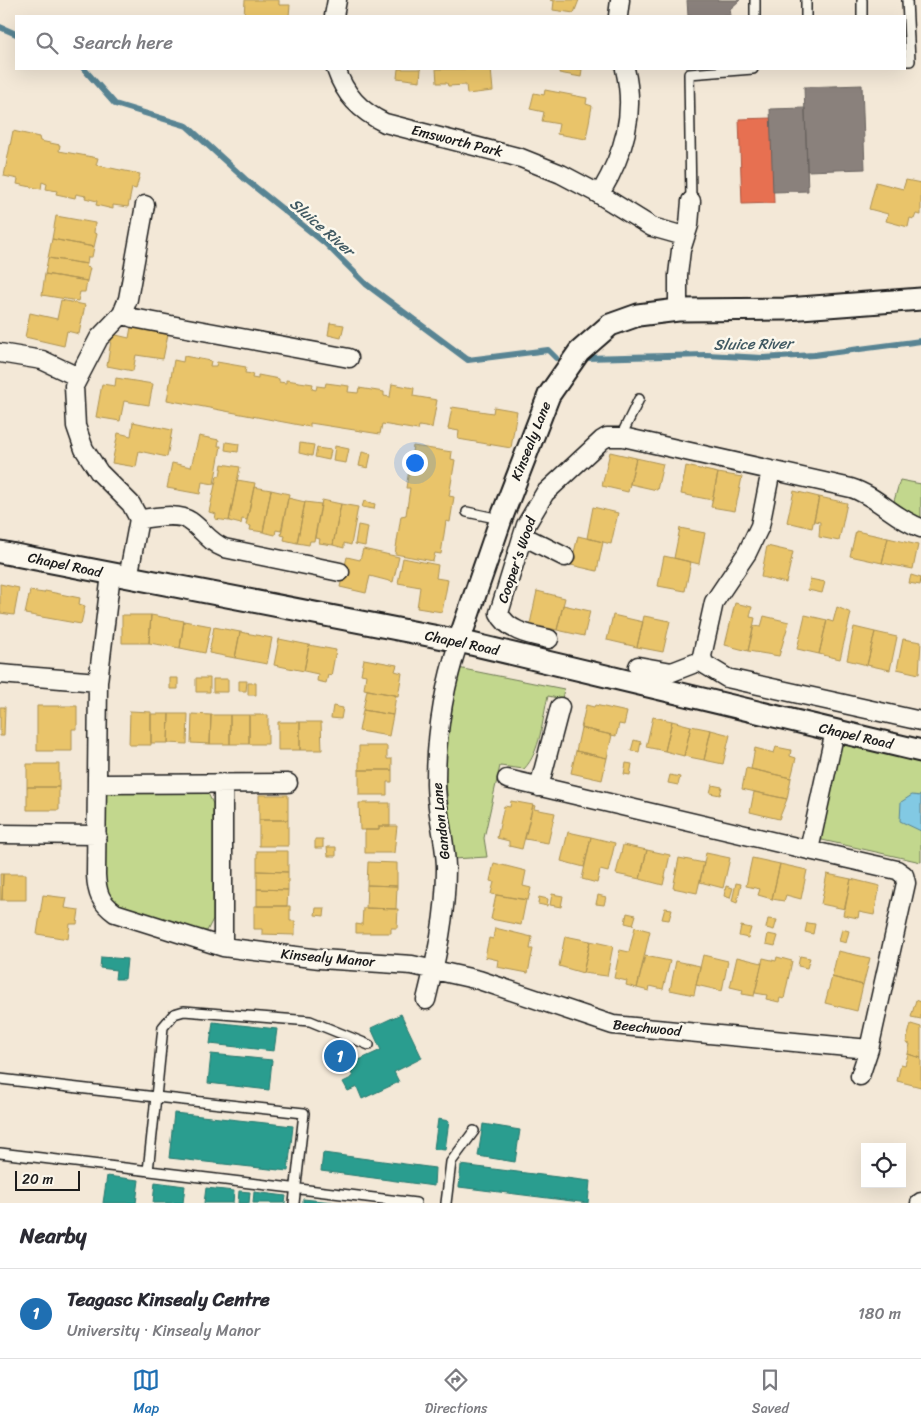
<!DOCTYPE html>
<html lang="en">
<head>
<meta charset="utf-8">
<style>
  body { margin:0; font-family:Sriracha,sans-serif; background:#f7f7f7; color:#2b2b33 }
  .controls { position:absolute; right:15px; bottom:15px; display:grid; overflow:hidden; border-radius:0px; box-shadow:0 5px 20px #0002 }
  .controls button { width:45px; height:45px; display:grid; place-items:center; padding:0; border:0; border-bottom:1px solid #e1e1e2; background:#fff; color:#2b2b33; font:25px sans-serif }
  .scale { position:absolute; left:15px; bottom:12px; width:65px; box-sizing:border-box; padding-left:5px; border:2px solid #1c1c1c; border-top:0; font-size:14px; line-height:18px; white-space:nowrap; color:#1c1c1c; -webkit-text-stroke:4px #fbf7ec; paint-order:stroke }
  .you { position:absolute; left:414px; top:462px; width:18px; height:18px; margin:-12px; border:4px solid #fff; border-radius:50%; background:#1a73e8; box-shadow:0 0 0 8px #1a73e833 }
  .badge { display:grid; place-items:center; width:32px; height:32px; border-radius:50%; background:#1f6fb2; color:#fff; font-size:16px; font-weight:700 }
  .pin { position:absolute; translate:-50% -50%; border:2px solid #fff; box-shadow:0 1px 5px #0006 }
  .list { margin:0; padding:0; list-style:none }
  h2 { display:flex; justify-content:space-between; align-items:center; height:65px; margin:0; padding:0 20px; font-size:21px }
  h2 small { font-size:16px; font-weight:400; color:#7c7c81 }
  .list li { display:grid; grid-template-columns:32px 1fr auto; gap:15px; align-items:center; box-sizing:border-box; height:90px; padding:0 20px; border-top:1px solid #e1e1e2 }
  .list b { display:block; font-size:19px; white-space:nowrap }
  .list p { margin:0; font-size:16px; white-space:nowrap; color:#7c7c81 }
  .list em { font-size:16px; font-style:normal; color:#7c7c81 }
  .icon { flex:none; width:28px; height:28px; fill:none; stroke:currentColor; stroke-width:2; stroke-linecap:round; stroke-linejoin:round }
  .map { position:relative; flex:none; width:921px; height:1203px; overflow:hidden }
  .search { position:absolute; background:#fff; box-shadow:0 5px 20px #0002; left:15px; right:15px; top:15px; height:55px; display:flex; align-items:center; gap:12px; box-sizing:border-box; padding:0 18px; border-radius:0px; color:#7c7c81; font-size:19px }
  .sheet { height:155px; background:#fff }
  nav { display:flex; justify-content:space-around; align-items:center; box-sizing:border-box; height:70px; border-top:1px solid #e1e1e2; background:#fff; font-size:14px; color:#7c7c81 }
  nav a { display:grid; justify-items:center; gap:2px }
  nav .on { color:#1f6fb2 }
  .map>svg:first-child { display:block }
</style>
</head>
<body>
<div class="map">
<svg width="921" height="1203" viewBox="0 0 921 1203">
  <rect width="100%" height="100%" fill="#f3e8d7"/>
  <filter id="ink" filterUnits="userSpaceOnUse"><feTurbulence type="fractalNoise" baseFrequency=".02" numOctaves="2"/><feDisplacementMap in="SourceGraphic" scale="10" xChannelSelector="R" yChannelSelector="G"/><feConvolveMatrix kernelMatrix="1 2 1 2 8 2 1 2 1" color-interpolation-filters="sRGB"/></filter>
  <g filter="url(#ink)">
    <!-- green -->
    <path fill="#c2d78d" stroke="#6f7a54" d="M900,480l21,4v36l-27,-19z
      M458,668l106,21 -2,10 -14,-3c-6,24 -7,55 -24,73l-24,-3 -16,72 3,19 -34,2 -10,-108z
      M842,743l79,15v104l-99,-22 -2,-7z
      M107,790l100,1 6,13v115l-6,12c-29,-5 -86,-15 -103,-38l-2,-96z"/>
    <!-- water -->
    <path fill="#82c9e3" stroke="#598493" d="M912,795l9,1v35l-21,-10 1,-19z"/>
    <!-- homes -->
    <path fill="#e9c46a" stroke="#ac9253" d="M245,0h34v5h11l-1,11h-45z
      M550,0h29l-5,13 -21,-3 1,-9z
      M398,69h23l-1,12 -23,-3z
      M436,69h55l2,22 -26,3 -1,-9 -18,1 -1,-3h-10z
      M560,69h22l-1,8 -22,-4z
      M545,90l42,8 -1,6 6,2 -6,33 -29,-5 2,-10 -17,-3 2,-9 -14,-3 4,-16 10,2z
      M13,131l26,6 1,4 20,4 -1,6 39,7 -2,7 44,9 -4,15 -4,-1 -4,19 -15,-2v4l-17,-4 1,-4 -12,-3 1,-2 -10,-2 -1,4 -19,-4 1,-3 -11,-2 1,-5 -5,-2 -1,7 -24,-5 1,-5 -14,-3z
      M906,180l15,3v32l-5,-1 -2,5 -4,-1 -2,9 -22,-6 2,-7 -19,-5 7,-27 27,7z
      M56,216l39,7 -1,10 3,1 -3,13 -42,-8z
      M52,239l42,8 -2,10h-4l-1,7 -39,-6z
      M48,258l39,6 -1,3 4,1 -3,13 -42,-7z
      M45,274l42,7 -2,11h-5l-2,9 -36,-6z
      M61,300l24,5 -6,29 -12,-3 -3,15 -39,-9 5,-24 27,6z
      M330,323l14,2 -3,13 -13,-3z
      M131,327l37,7 -5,25 -27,-4 -3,16 -26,-5 5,-32 17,4z
      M184,356l27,5 -1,5h6l1,-4 29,5 -1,6 8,1 -1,4 6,1v-4l21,4v3l7,1v-3l27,4 -1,5 4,1 1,-4 8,1 1,-4 23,3 -1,6 10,1 1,-5 25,4v4l6,1 2,-13 22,4 -1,8 24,4 -5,28 -13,-2 -1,4 -36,-6 -2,10 -70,-11v4l-143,-27 7,-40 9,2z
      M116,378l37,6 -4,21 -25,-4 -4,20 -24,-4 6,-33 13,2z
      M452,407l41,6 1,-6 23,4 -6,37 -53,-9 1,-8 -11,-2z
      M133,422l39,8 -5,27 -28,-6 -3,16 -24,-4 6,-30 13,3z
      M199,436l20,4 -1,6h3l-7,38 -12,-2 -2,12 -33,-6 5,-25 19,4z
      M226,442l13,2 -1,8 -13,-2z
      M300,443l14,2 -2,11 -13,-3z
      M335,446l14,3 -3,14 -13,-2z
      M413,446l39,6 -1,7 4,1 -6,36 5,1 -4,25 -4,-1 -5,33 -6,-1 -2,8 -38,-7 6,-38 5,-1 4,-27h-4z
      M317,448l14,2 -2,10 -14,-3z
      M362,452l9,2 -3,14 -9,-2z
      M610,452l26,6 -8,34 -26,-6z
      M636,458l27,6 -6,26 -27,-6z
      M222,464l18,3 -11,54 -14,-2 1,-5 -7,-2 8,-36h3z
      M686,466l32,7 -6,27 -31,-6z
      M718,473l24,4 -7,34 -24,-4z
      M237,480l18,3 -8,37 -5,-1 -1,5 -12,-3z
      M254,487l17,3 -8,42 -13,-2 1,-4 -5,-1z
      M271,490l18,4 -8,37 -5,-1 -1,5 -12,-3z
      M794,491l25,6 -7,31 -25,-6z
      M819,497l28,6 -8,38 -20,-4 1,-15 -6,-1z
      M288,498l17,4 -8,41 -13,-3 1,-4 -4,-1z
      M322,500l19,4 -8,41 -14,-2 1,-4 -5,-1z
      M364,501l11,3 -1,5 -12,-2z
      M305,502l16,2 -7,37h-4l-1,4 -12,-2z
      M341,504l17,3 -7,38 -7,-2v5l-11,-3z
      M593,507l25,6 -7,31 -24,-6z
      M358,525l10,2 -3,19 -10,-2z
      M680,528l25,5 -6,31 -25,-6z
      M856,531l32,7 -6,25 -32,-7z
      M578,536l25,6 -6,29 -26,-6z
      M888,538l30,7 -5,24 -31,-6z
      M767,546l26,6 -7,31 -25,-6z
      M363,549l36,8 -6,25 -23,-6 -4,17 -26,-6 7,-30 13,3z
      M664,556l27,6 -6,29 -27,-5z
      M403,558l35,7 -2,13 12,2 -6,32 -25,-4 3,-21 -22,-4z
      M911,575l10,3 -1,7 -11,-2z
      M810,579l15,3 -3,11 -14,-3z
      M0,584l19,4 -5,27 -14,-2z
      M30,591l14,2 1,-2 35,7 -1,6 6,2 -4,18 -56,-10z
      M537,591l28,7 -8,32 -27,-6z
      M735,603l17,4 -2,10 5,1 -7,33 -23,-6z
      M563,605l27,6 -6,25 -27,-6z
      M837,607l14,6 -11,46 -21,-5 8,-34 6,2z
      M122,615h29l-2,28h-27z
      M151,615l33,6 -4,27 -31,-5z
      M613,615l30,7 -6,25 -30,-7z
      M805,615l22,5 -8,34 -22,-5z
      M644,616l26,5 -7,31 -26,-5z
      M764,616l25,6 -10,34 -31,-5 6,-25 7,1z
      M184,621l27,5 -6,27 -25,-5z
      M214,627l26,5 -5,26 -26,-5z
      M854,627l21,5 -8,33 -20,-5z
      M240,632l32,6 -5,26 -32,-6z
      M875,632l22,5 -7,33 -23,-5z
      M279,639l30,6 -5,26 -30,-6z
      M903,639l18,3 -2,32 -22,-5z
      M309,645l27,5 -5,26 -3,-1 -2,8 -9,-2 1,-7 -14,-3z
      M364,659l33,6 -2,6 7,2 -4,23 -34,-7 2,-14 -5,-1z
      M170,678h8v11h-8z
      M196,678h14v14h-14z
      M213,679h15v13h-15z
      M239,681h8l-1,10h-7z
      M248,683h8v12h-8z
      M367,690l29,5 -3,20 -30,-5z
      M586,705l8,2 1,-2 32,7 -3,13 -5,-1 -3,12 -35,-8z
      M37,706h40v23h-5v22h-35z
      M333,706l10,2 -2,11 -10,-1z
      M0,707h5l-1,29h-4z
      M363,710l30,5 -4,21 -30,-5z
      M130,711l21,1v33h-22z
      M151,714h18l-1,29h-17z
      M169,714h19l-1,30 -19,-1z
      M192,714l19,1 -1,29 -19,-1z
      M211,715h19v29h-20z
      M230,715h19v29h-19z
      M249,715h19v29h-19z
      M653,717l19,4 -7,30 -19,-4z
      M672,721l19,5 -7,30 -19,-5z
      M278,722h22v28h-22z
      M300,722h21l1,28h-22z
      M691,726l20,4 -7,30 -20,-4z
      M581,728l31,7 -5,23 -31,-7z
      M711,730l19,5 -7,29 -19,-4z
      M634,740l7,2 -2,10 -8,-1z
      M359,746h28v13h5v11h-33z
      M776,747l15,3 -1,6 6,2 -5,20 -40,-9 4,-21 19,5z
      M576,751l31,7 -5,22 -31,-7z
      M626,763l6,1 -2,11 -6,-1z
      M27,764h32v23h-32z
      M746,768l45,10 -4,21 -45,-10z
      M359,770h33v12h-5v13h-28z
      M670,775l10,2 -2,8 -10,-2z
      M712,785l10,2 -2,8 -10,-2z
      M27,787h32v23h-32z
      M754,792l33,7 -8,20 -29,-7z
      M259,795h29v25h-29z
      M511,801l22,4 -11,44 -13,-3v-5l-12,-3 7,-32 6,1z
      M359,803h31v23h-11v4h-19z
      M533,805l2,1 -1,3 21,4 -7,30 -23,-4z
      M259,820h29v26h-29z
      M379,826h18l-3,27h-29v-23h14z
      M568,832l23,5 -7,30 -23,-6z
      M591,837l24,6 -7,29 -8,-2 -3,13 -15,-4z
      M315,839h8v9h-8z
      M623,845l24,5 -7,29 -24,-5z
      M327,847h9v9h-8z
      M647,850l23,5 -7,30 -23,-6z
      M257,851h31v21l-31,-1z
      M706,853l24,5 -7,30 -23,-6z
      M679,858l25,5 -7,30 -24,-5z
      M752,858l28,6 -8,35 -14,-4 2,-6 -14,-3z
      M368,862l29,1v23l-30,-1z
      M494,863l32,8 -3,15 8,2 -3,12 -37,-6 3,-12 -4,-1z
      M780,864l27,6 -6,29 -15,-4 -2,6 -12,-2z
      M257,871l31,1v18l-31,-1z
      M0,874h3l-1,26h-2z
      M3,874h23v26h-24z
      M827,874l24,5 -6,30 -24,-5z
      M851,879l29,7 -6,29 -15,-3 -1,6 -15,-3z
      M736,883l5,1 -4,19 -5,-2z
      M367,885l30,1 -1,23 -30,-1z
      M726,886l7,2 -3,10 -6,-2z
      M257,889l31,1 -1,16h-30z
      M552,894l11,2 -2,11 -11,-2z
      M43,895l24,3 -2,10 14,2 -2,14h-7l-2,15 -31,-5z
      M496,895l30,5 -5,25 -30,-6z
      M598,895l8,2 -2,8 -8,-1z
      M539,897l9,2 -1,7 -9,-2z
      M254,906h36v15h5v14l-33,-1v-5h-8z
      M316,908h9l-1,8 -9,-1z
      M363,908l35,1 -1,19h-6v5h-35v-9l6,1z
      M665,908l7,1 -3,11 -7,-1z
      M627,913l9,2 -3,10 -8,-2z
      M768,919l9,1 -3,10 -8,-2z
      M807,923l8,1 -2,10 -8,-2z
      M741,926l10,2 -3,10 -9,-2z
      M635,927l15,4 -13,57 -11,-3 1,-4 -13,-3 6,-28 9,2z
      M495,928l37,9 -2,12h3l-5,24 -31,-6 1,-7 -13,-3 4,-19 4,1z
      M842,929l7,2 -3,12 -7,-2z
      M768,934l10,2 -3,10 -9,-2z
      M565,936l25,5 -7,32 -24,-7z
      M590,941l23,5 -6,30 -24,-3z
      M838,951l32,7 -7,27 -31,-8z
      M703,955l25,6 -6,30 -26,-6z
      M645,956l25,5 -7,28 -13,-3 -1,5 -12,-3z
      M800,956l10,2 -3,10 -9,-2z
      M737,957l25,6 -8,33 -12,-2 1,-4 -13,-3z
      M777,957l15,4 -8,38 -4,-1 -1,4 -13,-3 1,-4 -12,-2 8,-35 13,3z
      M676,961l24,5 -6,29 -24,-5z
      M832,977l31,8 -6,26 -32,-8z
      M916,1000l5,2v-2v19l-10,-2z
      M911,1024l10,3v31l-13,-4 2,-10 -4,-1z
      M908,1054l13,4v29l-24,-6 4,-17 4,1z"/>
    <!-- shops -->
    <path fill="#e76f51" stroke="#aa5641" d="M771,118l3,85 -32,1 -3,-85z"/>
    <!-- schools -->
    <path fill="#2a9d8f" stroke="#26766c" d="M101,957l26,2 -2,20h-10l1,-9 -16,-2z
      M401,1014l21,44 -28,14 5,10 -37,17 -5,-12 -9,4 -5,-9 10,-5 -5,-12 33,-15 -10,-22z
      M213,1022l64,7 -3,22 -64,-7z
      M211,1054l61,6 -3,30 -61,-7z
      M174,1113l119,13 -5,45 -119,-13z
      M438,1119l11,2 -4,29 -11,-1z
      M483,1124l37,6 -5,32 -37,-6z
      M323,1153l112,15 -1,18 -113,-15z
      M461,1165l129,16 -2,22 -129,-16z
      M107,1176l32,4 -3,23h-33z
      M155,1182l30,4 -2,17h-30z
      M206,1188l28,3 -1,12h-29z
      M239,1191l11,1 -1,11h-11z
      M254,1192l32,4 -1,7h-32z
      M303,1199l30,3v1h-30z"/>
    <!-- industry -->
    <path fill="#8a817c" stroke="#69635f" d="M687,0h53l-10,9 1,7h-43z
      M862,85l3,84 -58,2 -3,-84z
      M805,108l3,83 -35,1 -3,-83z"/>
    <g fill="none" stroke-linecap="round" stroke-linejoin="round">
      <!-- stream -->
      <path stroke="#598493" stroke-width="6" d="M0,27l16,7
        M84,69l31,35 72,22 58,53 81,65 40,40 102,76 80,-10 8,8
        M585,358l122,-3 56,3 51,-3 107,-14"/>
      <defs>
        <path id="service" d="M755,0v16
          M806,0v16
          M862,0v16
          M905,61h5l-3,-61
          M691,201l-2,-127 64,-5
          M618,436l5,-4 16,-33
          M467,512l33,7
          M0,1079l156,18 7,-70 11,-13 10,-3 126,10 59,24
          M0,1153l416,50
          M148,1171l8,-74 148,16 -10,90
          M446,1203l5,-41 23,-31"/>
        <path id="minor" d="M334,16l3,-16
          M618,16l2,-16
          M336,69c9,26 24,42 49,54l136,35 40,16 36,19 55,34 32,9
          M597,193l4,-1c23,-39 35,-78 24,-123
          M678,310v-35l3,-25 8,-25 2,-24
          M122,314l11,4 216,40
          M0,353l42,7 36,17
          M771,470l-11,56 -13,27 -33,49 -12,54 2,8 23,14 194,43
          M139,519c14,-1 39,-7 51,2 13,9 19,21 34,27l116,24
          M523,536l42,21
          M111,574l-13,108 -2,193c1,18 4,27 19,38l108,34 97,12 92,6 67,15 134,45 256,24
          M128,578l11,-59 -8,-15 -32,-32 -15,-23 -8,-23 -2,-40 25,-48 23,-24 6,-15 17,-94
          M549,639c-18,-4 -41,-7 -50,-26l27,-88 19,-32 57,-53 5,-3h16l228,51c26,8 44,31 70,40
          M638,666l34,6 31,-12
          M0,674l98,8
          M835,731l-26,119 88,20 7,5 2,8 -37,166 -9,27
          M507,779l302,71
          M223,783v164
          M98,784l190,-1
          M539,787l21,-80
          M0,834l97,1
          M426,1000c11,-44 20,-85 20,-131 0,-28 -10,-57 -10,-86 0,-47 8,-97 23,-142
          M920,1203l1,-1"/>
        <path id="tertiary" d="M0,552l459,89 462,110
          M459,641l42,-122 48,-124 30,-43 31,-27 28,-10 40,-5 109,-1 134,-10"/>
      </defs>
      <!-- service casing -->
      <use href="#service" stroke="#1c1c1c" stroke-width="12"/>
      <!-- minor casing -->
      <use href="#minor" stroke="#1c1c1c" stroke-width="21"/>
      <!-- tertiary casing -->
      <use href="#tertiary" stroke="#1c1c1c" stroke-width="25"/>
      <!-- service -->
      <use href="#service" stroke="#fbf7ec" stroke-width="9"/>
      <!-- minor -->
      <use href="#minor" stroke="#fbf7ec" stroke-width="18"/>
      <!-- tertiary -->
      <use href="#tertiary" stroke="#fbf7ec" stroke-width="21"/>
    </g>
  </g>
  <g text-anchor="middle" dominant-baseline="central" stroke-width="5" stroke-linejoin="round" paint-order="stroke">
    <!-- street labels -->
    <g font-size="14" fill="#1c1c1c" stroke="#fbf7ec">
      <text transform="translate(457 141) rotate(14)">Emsworth Park</text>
      <text transform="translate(531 441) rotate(-68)">Kinsealy Lane</text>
      <text transform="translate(517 560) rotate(-71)">Cooper's Wood</text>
      <text transform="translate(65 565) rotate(12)">Chapel Road</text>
      <text transform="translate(462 643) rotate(12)">Chapel Road</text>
      <text transform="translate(856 736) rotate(13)">Chapel Road</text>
      <text transform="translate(441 821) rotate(-96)">Gandon Lane</text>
      <text transform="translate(328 958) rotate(5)">Kinsealy Manor</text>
      <text transform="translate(647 1028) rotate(6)">Beechwood</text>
    </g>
    <!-- water labels -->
    <g font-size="15" font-style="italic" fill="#405962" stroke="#fbf7ec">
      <text transform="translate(322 227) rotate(41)">Sluice River</text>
      <text transform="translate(753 344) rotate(-1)">Sluice River</text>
    </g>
  </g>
</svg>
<div class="controls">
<button><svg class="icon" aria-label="locate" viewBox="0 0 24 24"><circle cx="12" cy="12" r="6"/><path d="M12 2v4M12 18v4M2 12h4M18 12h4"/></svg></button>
</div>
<div class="scale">20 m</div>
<div class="you"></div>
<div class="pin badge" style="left:340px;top:1056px">1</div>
<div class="search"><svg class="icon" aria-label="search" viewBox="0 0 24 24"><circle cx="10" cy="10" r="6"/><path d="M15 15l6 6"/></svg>Search here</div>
</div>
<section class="sheet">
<h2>Nearby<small></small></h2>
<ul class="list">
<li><span class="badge">1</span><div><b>Teagasc Kinsealy Centre</b><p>University · Kinsealy Manor</p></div><em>180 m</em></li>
</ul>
</section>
<nav>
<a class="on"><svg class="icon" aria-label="map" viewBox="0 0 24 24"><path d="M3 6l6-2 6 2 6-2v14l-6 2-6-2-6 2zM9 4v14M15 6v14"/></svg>Map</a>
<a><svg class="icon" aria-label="directions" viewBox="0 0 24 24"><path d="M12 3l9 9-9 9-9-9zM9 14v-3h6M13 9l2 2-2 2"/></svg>Directions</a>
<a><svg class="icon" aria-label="saved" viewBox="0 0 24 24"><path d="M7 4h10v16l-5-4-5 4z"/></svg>Saved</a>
</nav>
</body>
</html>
